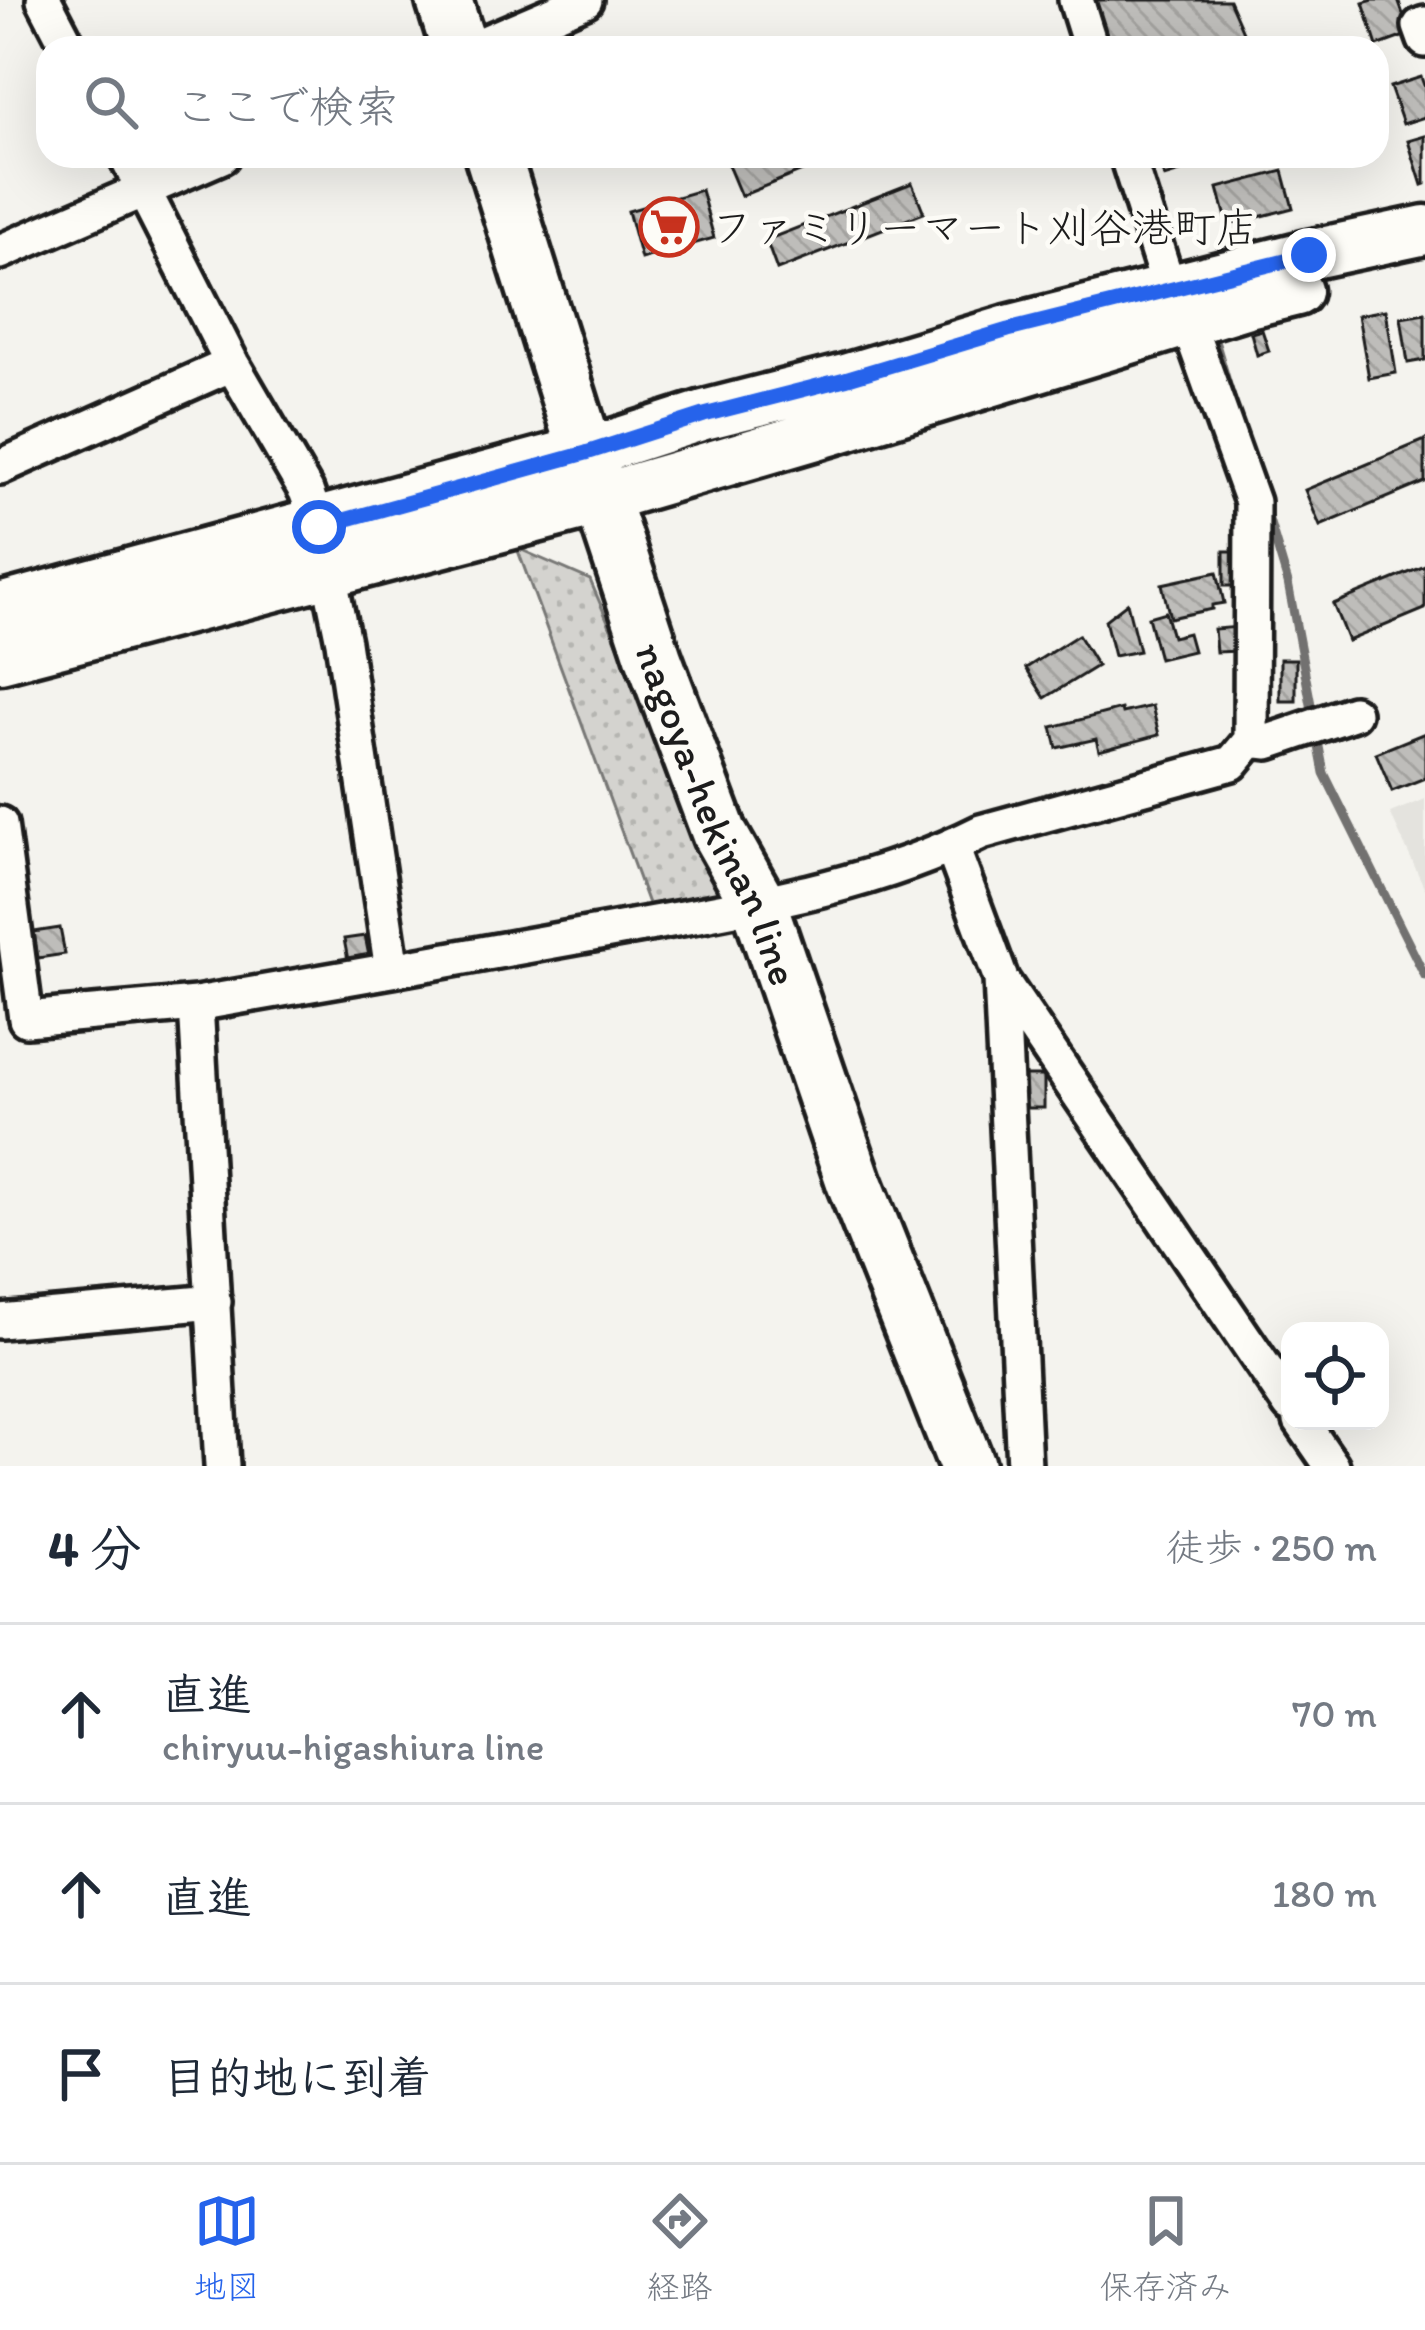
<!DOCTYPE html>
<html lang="ja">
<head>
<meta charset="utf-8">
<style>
  body { margin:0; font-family:Itim,"Klee One",sans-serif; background:#f6f6f7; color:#1f2937 }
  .controls { position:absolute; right:36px; bottom:36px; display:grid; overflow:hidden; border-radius:24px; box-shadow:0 12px 48px #0002 }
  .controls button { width:108px; height:108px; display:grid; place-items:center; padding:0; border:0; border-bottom:3px solid #e0e1e3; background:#fff; color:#1f2937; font:60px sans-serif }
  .stop { position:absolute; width:36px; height:36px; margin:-27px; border:9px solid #2563eb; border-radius:50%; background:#fff }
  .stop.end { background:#2563eb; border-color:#fff; box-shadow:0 3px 12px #0008 }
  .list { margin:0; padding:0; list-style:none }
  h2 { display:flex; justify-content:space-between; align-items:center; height:156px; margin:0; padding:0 48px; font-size:51px }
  h2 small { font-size:39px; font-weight:400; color:#747a83 }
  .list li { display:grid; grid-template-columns:78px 1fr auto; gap:36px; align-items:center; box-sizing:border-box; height:180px; padding:0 48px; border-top:3px solid #e0e1e3 }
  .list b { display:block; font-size:45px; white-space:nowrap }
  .list p { margin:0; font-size:39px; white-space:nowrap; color:#747a83 }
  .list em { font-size:39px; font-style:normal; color:#747a83 }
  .icon { flex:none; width:66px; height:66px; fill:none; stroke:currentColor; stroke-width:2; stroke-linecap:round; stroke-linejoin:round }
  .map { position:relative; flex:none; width:1425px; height:1466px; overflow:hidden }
  .search { position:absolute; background:#fff; box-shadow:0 12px 48px #0002; left:36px; right:36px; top:36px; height:132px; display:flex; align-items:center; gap:30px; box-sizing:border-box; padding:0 42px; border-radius:36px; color:#747a83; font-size:45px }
  .sheet { height:696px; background:#fff }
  nav { display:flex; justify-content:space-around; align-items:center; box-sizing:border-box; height:168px; border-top:3px solid #e0e1e3; background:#fff; font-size:33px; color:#747a83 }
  nav a { display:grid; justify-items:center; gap:6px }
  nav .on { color:#2563eb }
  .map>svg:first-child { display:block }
</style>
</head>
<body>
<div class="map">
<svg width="1425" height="1466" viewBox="0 0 1425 1466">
  <defs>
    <pattern id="grass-dots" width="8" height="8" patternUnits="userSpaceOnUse" patternTransform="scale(3)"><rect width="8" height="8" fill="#d4d3cf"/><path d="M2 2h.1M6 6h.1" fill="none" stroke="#b5b5b1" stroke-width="1.8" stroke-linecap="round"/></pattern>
    <pattern id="building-back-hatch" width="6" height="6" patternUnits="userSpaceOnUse" patternTransform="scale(3)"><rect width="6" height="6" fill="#bebdba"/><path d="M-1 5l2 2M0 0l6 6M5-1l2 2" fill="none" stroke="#a3a29f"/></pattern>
  </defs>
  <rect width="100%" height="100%" fill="#f4f3ee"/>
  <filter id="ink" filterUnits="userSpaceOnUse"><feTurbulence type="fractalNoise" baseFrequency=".00833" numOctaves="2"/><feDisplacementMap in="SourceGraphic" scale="24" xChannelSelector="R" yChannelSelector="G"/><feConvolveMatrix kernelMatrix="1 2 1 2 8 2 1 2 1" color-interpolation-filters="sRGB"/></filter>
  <g filter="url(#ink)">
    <!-- built -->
    <path fill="#e4e3de" d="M1425,799v90l-35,-76z"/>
    <!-- grass -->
    <path fill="url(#grass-dots)" stroke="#787876" stroke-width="3" d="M517,548l73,32 136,315 -76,14z"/>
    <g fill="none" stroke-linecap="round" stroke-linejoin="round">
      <!-- stream -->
      <path stroke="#72716f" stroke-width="9" d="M1216,344l17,58
        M1266,510l22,73 36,190 101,203"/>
    </g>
    <!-- building -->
    <path fill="url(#building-back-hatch)" stroke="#1c1c1c" stroke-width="3" d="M1095,0h134l21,48h-140z
      M1373,0h25l12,34 -33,12 -14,-43z
      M1421,77l4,11v29l-22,7 -13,-37z
      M1425,136v48l-3,1 -14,-44z
      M750,156h89l-98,40 -13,-31z
      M1157,156h76l-69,21z
      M1283,171l10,37 -65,17 -10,-37z
      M912,183l12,30 -147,57 -11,-30z
      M701,190l13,48 -73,21 -13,-48z
      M1386,310l10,63 -27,5 -11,-63z
      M1425,313v47l-17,3 -7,-46z
      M1262,330l7,21 -12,4 -6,-22z
      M1425,440v42l-105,44 -15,-36z
      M1224,551h16v35h-16z
      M1425,566v43l-77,32 -15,-37z
      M1217,572l7,31 -12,2v4l-42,9 -8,-34z
      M1127,603l12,48 -25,5 -9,-36z
      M1165,612l7,25 16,-4 5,18 -34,8 -11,-42z
      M1239,627l1,24 -24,1 -2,-23z
      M1078,635l19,31 -52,32 -19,-30z
      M1280,659h16v42h-16z
      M1152,706l7,29 -60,16 -3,-12 -39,9 -5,-21 69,-18 1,4z
      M1425,733v45l-33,13 -16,-38z
      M60,928l5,26 -27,4 -4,-26z
      M365,936l6,30 -21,5 -6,-32z
      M1016,1076h28v32h-28z"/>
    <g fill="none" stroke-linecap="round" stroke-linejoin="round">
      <defs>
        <path id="street" d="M44,0l25,48
          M1076,0l15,48
          M1425,24l-5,2 5,14
          M473,48l112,-48
          M126,156l106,208 74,127 13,36
          M0,252l222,-96
          M0,467l232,-103
          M328,569l15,73 49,328c87,-16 175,-31 262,-47 111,-20 226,-40 327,-91l251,-69 19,-23 1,-238 -59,-165 -30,-68 -36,-113
          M1251,740l17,2 85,-29
          M0,824l26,195 170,-15 196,-34
          M952,847l49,132 23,487
          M1002,981l288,424
          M196,1004l26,462
          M0,1321l214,-19
          M1301,1421l31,45"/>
        <path id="secondary" d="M586,453l118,-38 141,-36 163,-49 300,-75 117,-25
          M601,498l229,-67 414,-127 53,-13"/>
        <g id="primary">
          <path d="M444,0l15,48"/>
          <path id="s1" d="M493,156l93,297 68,206 66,176 39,69 95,278 113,284"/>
          <path d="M0,611l586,-158"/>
          <path d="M0,655l601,-157"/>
        </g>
      </defs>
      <!-- street casing -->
      <use href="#street" stroke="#1c1c1c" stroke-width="42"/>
      <!-- secondary casing -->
      <use href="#secondary" stroke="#1c1c1c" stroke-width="57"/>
      <!-- primary casing -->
      <use href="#primary" stroke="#1c1c1c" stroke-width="63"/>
      <!-- street -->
      <use href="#street" stroke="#fdfcf7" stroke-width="33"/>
      <!-- secondary -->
      <use href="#secondary" stroke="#fdfcf7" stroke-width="48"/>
      <!-- primary -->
      <use href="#primary" stroke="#fdfcf7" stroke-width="54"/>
    </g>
  </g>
  <g fill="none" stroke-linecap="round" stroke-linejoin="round" filter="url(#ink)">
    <!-- route -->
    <path stroke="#2563eb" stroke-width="15" d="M319,527l267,-74 118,-38 141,-36 163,-49 301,-75"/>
  </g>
  <!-- icons -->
  <defs>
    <symbol id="supermarket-ring" viewBox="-11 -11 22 22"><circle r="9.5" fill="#fdfcf7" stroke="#c8321e" stroke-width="1.5"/><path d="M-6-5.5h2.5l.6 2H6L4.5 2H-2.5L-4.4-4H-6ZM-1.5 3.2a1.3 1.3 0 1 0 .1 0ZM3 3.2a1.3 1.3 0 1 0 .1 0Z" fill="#c8321e"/></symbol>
  </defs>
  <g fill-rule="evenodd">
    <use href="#supermarket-ring" x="636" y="194" width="66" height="66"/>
  </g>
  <g text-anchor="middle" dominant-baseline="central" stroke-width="9" stroke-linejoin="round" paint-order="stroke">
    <!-- poi labels -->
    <g font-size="42" fill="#1c1c1c" stroke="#fdfcf7" text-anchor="start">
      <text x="711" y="227">ファミリーマート刈谷港町店</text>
    </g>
    <!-- street labels -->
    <g font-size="42" fill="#1c1c1c" stroke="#fdfcf7">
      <text stroke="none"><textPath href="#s1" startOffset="696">nagoya-hekinan line</textPath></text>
    </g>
  </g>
</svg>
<div class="controls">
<button><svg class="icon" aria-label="locate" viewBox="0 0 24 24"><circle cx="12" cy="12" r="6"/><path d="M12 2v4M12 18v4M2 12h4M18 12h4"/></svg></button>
</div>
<div class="stop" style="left:319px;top:527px"></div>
<div class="stop end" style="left:1309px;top:255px"></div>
<div class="search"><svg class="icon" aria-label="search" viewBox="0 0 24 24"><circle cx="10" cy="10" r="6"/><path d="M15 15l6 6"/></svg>ここで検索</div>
</div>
<section class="sheet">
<h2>4 分<small>徒歩 · 250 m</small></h2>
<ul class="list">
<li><svg class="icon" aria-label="ahead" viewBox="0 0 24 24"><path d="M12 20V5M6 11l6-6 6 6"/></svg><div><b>直進</b><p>chiryuu-higashiura line</p></div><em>70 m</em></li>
<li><svg class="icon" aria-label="ahead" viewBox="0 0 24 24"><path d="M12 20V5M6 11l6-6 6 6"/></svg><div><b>直進</b></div><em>180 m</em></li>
<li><svg class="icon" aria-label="arrive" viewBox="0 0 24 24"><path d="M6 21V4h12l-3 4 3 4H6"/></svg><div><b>目的地に到着</b></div></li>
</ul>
</section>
<nav>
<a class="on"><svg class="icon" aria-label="map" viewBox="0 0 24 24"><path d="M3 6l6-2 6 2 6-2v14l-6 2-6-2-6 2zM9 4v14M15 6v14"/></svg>地図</a>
<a><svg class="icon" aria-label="directions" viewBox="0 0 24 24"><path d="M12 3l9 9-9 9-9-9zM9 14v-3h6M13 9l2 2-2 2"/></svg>経路</a>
<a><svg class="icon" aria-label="saved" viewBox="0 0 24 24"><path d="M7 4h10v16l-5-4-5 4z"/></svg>保存済み</a>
</nav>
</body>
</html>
